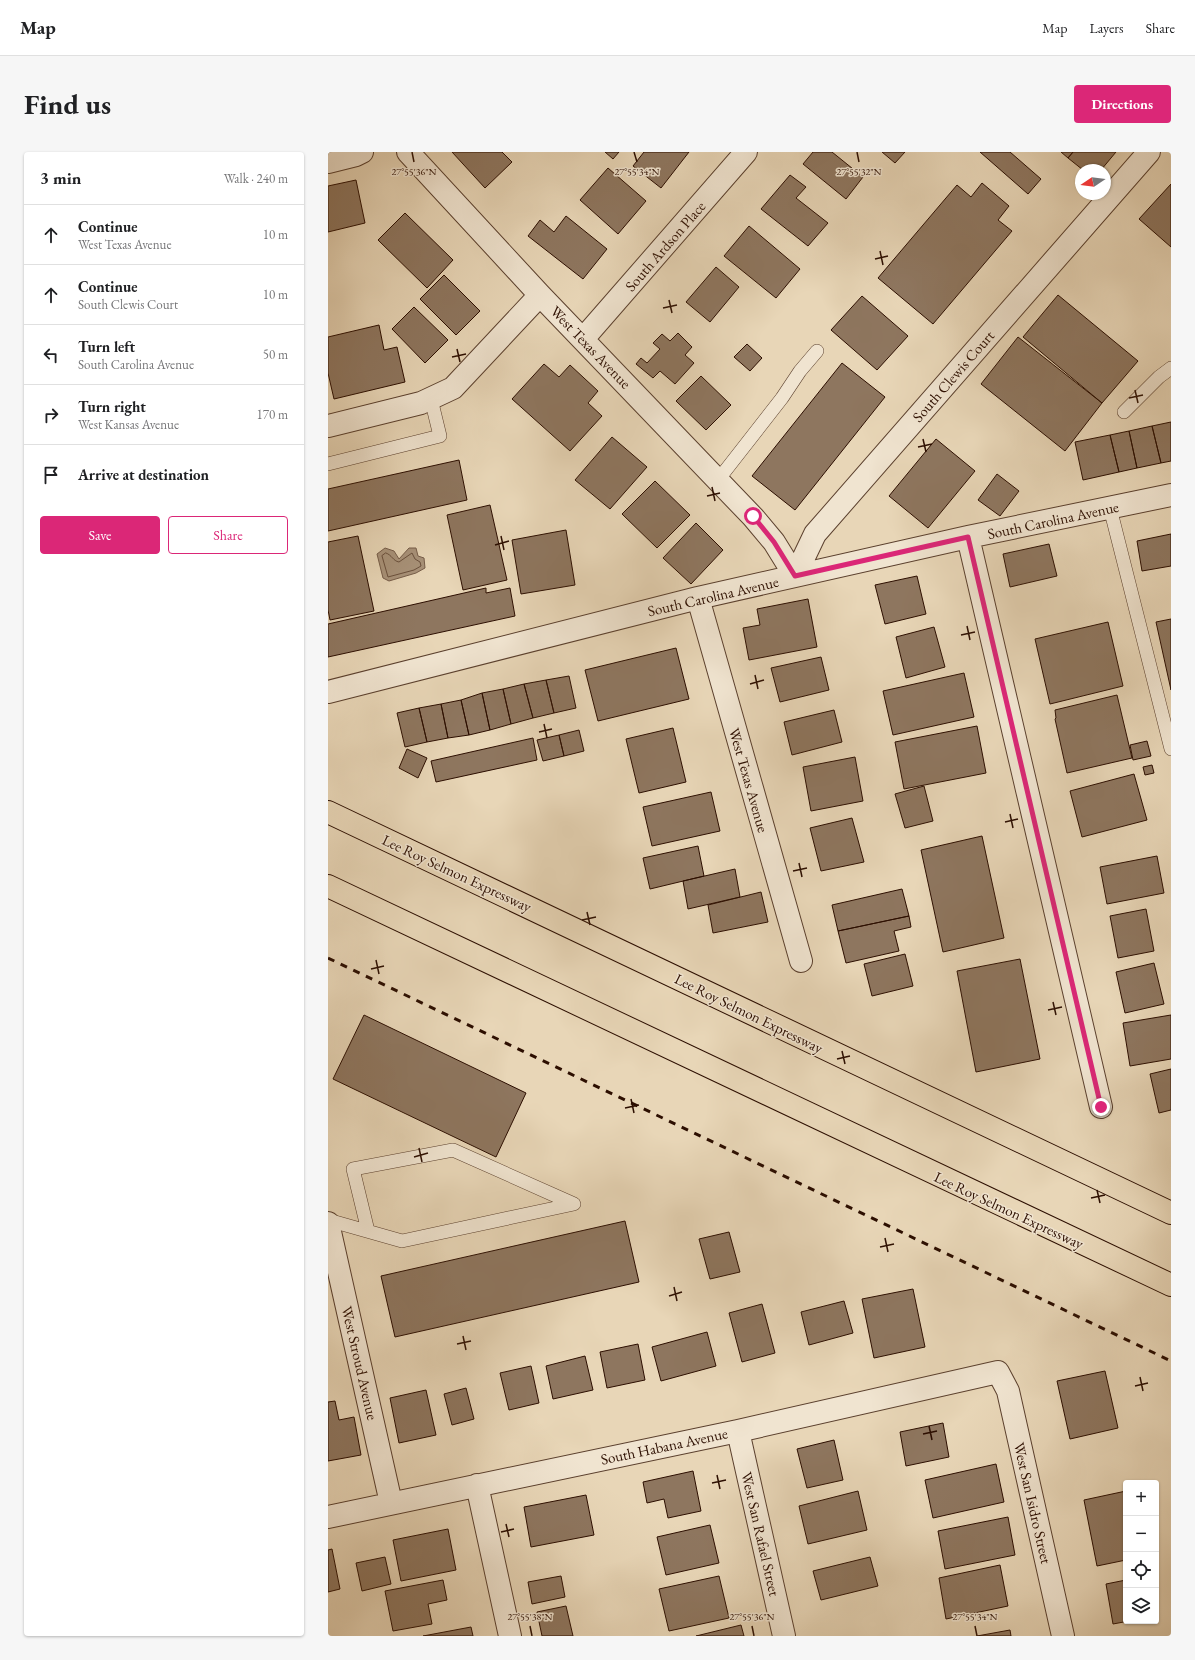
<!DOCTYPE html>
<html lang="en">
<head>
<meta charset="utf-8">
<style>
  body { margin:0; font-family:"EB Garamond",serif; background:#f6f6f6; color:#202124 }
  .controls { position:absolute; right:12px; bottom:12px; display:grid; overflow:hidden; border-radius:4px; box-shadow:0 1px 3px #0004 }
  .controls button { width:36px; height:36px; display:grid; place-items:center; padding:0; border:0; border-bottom:1px solid #e0e0e0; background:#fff; color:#202124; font:20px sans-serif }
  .compass { position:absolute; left:747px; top:12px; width:36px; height:36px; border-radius:50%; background:#fff; box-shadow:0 1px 3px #0004; rotate:257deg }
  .stop { position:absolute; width:12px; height:12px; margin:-9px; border:3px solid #db2777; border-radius:50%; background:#fff }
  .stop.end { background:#db2777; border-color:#fff; box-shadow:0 1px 4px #0008 }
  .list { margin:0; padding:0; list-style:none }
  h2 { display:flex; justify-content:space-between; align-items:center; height:52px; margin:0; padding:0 16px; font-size:17px }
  h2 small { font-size:13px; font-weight:400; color:#757577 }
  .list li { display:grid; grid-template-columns:26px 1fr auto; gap:12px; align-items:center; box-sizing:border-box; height:60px; padding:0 16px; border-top:1px solid #e0e0e0 }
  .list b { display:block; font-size:15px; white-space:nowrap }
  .list p { margin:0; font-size:13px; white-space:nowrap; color:#757577 }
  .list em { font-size:13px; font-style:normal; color:#757577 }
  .actions { display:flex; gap:8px; padding:12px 16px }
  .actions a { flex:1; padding:9px 0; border:1px solid #db2777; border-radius:4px; text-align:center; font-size:14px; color:#db2777 }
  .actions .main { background:#db2777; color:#fff }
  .icon { flex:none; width:22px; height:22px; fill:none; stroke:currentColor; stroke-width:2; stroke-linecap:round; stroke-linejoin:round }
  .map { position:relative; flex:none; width:843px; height:1484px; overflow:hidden; border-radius:4px }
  header { display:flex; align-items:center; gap:24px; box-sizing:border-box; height:56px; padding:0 20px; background:#fff; border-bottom:1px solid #e0e0e0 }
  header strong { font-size:19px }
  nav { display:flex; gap:22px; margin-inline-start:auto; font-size:14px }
  .intro { display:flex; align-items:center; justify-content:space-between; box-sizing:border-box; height:96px; padding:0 24px }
  h1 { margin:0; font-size:28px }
  .button { padding:10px 18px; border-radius:4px; background:#db2777; color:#fff; font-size:14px; font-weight:700 }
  main { display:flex; gap:24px; padding:0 24px }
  aside { flex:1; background:#fff; border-radius:4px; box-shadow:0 1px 3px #0004 }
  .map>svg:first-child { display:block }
</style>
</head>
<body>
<header>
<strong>Map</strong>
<nav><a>Map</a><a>Layers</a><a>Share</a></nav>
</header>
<div class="intro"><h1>Find us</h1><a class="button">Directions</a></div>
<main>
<aside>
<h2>3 min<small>Walk · 240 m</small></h2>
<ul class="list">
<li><svg class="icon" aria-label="ahead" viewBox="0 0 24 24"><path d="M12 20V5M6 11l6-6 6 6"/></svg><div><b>Continue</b><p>West Texas Avenue</p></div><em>10 m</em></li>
<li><svg class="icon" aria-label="ahead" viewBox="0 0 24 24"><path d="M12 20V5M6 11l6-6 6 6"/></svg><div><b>Continue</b><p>South Clewis Court</p></div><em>10 m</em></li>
<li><svg class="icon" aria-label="left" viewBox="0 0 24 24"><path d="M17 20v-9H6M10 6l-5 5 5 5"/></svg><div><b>Turn left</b><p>South Carolina Avenue</p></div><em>50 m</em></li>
<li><svg class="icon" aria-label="right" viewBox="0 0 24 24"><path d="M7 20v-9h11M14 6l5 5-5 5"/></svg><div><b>Turn right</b><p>West Kansas Avenue</p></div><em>170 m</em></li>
<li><svg class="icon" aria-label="arrive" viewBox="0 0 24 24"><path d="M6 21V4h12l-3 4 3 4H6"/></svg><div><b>Arrive at destination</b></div></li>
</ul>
<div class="actions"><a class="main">Save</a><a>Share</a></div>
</aside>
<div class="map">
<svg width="843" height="1484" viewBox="0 0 843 1484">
  <rect width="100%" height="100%" fill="#e8d6b7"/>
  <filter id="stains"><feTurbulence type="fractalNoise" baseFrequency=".005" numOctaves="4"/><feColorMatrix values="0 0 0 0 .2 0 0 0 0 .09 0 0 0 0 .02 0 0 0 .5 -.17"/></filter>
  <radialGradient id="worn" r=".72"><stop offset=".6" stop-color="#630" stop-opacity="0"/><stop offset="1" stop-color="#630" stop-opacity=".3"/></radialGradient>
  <!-- water -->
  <path fill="#a89279" stroke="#765d49" d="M57,396l9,3 5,8 10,-11h7l2,8 6,2 1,10 -9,5 -27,8 -6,-3 -6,-24z"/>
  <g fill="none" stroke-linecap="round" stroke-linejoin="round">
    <!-- shore -->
    <path stroke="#6a503c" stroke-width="1" d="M58,401c6,2 7,8 13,9l13,-9 3,6 5,3 1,4 -7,4 -26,7 -6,-21z"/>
  </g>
  <!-- building -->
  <path fill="#8e765f" stroke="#2c0e00" d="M124,0h50l10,10 -27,26z
    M277,0h14l-6,7z
    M316,0h45l-28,36 -28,-22z
    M485,0h19l31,25 -17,22 -43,-35z
    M554,0h23l-10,11z
    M652,0h30l31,27 -13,15z
    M733,0h12l-5,6z
    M745,0h43l-15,18h-18l-15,-12z
    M280,16l38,33 -28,33 -38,-34z
    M462,23l16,12 -10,11 32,25 -20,23 -47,-37z
    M28,28l9,43 -37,9v-46z
    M654,31l27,23 -11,14 14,11 -79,93 -55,-46 79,-93 14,12z
    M843,32v63l-32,-28z
    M77,61l48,47 -26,28 -49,-48z
    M238,64l41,33 -24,30 -55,-43 12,-16 14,12z
    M421,74l51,43 -24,29 -52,-42z
    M388,115l23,20 -29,35 -24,-20z
    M116,123l36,36 -24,24 -36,-36z
    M730,143l80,66 -36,42 -79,-66z
    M534,144l46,40 -31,34 -46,-40z
    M86,155l34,33 -23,23 -33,-34z
    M51,173l5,25 13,-3 8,35 -71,17 -6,-26v-36z
    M350,181l14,14 -7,8 9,8 -19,21 -15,-13 -7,7 -17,-14 5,-6 6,5 13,-14 -7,-6 9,-9 8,7z
    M690,185l84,66 -37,48 -84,-67z
    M419,192l15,14 -12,13 -16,-14z
    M514,211l43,34 -90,113 -43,-34z
    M216,212l15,13 11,-12 28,26 -10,12 14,13 -32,35 -58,-52z
    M373,224l30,29 -25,25 -30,-29z
    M843,270v39l-10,2 -9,-37z
    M824,274l9,37 -24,5 -8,-37z
    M801,279l8,37 -18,4 -9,-37z
    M782,283l9,37 -36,8 -8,-38z
    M284,285l35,30 -37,42 -35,-29z
    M608,287l39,32 -47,57 -39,-32z
    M131,308l8,40 -139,31v-42z
    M669,322l22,17 -19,25 -22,-16z
    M327,329l35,34 -33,33 -35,-34z
    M162,353l17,75 -44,10 -16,-75z
    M368,371l27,27 -32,34 -28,-26z
    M238,378l9,55 -54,9 -9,-54z
    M843,382v32l-29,5 -5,-30z
    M30,384l16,75 -44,9 -2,-10v-68z
    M721,392l8,32 -47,11 -7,-33z
    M589,424l9,38 -41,10 -10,-39z
    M158,436v5l24,-5 5,28 -187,41v-33z
    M480,447l9,48 -68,13 -6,-32 17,-3 -3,-16z
    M843,467v71l-15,-68z
    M780,470l15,64 -73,18 -15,-65z
    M606,475l11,40 -39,11 -10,-41z
    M348,496l13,51 -91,22 -13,-51z
    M493,505l8,33 -49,12 -9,-34z
    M636,521l10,44 -81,18 -10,-44z
    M241,524l7,32 -22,5 -8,-33z
    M218,528l8,33 -21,5 -9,-34z
    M196,532l9,34 -22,6 -8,-35z
    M175,537l8,35 -21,6 -8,-37z
    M154,541l8,37 -21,5 -8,-35z
    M789,543l15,63 -65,15 -12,-54 1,-1 -1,-8z
    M133,548l8,35 -21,3 -7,-34z
    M113,552l7,34 -21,4 -8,-34z
    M91,556l8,34 -22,5 -8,-34z
    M506,558l8,32 -50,13 -8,-33z
    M649,574l9,47 -82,16 -9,-47z
    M345,576l13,54 -47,11 -13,-54z
    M251,578l5,21 -20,5 -5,-21z
    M231,583l5,21 -21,5 -6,-21z
    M205,586l4,22 -101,22 -5,-21z
    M819,589l4,15 -18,4 -3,-15z
    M79,597l20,9 -9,20 -19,-10z
    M527,605l8,44 -52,10 -8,-44z
    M824,613l2,8 -9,2 -2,-8z
    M806,622l13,46 -65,17 -12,-46z
    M596,634l9,35 -28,7 -10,-34z
    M383,640l9,39 -68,15 -9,-39z
    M524,666l12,44 -43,9 -11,-43z
    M654,684l22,102 -61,14 -22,-102z
    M370,694l6,30 -54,13 -7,-31z
    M829,704l7,37 -57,11 -7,-37z
    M407,717l5,28 -52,12 -5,-28z
    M574,737l7,27 -71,15 -6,-26z
    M433,740l7,30 -55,11 -5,-28z
    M818,757l8,42 -36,7 -8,-42z
    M581,764l2,11 -17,4 5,20 -53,12 -8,-32z
    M577,802l8,32 -41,10 -8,-32z
    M692,807l20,100 -64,13 -19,-101z
    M826,811l10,41 -39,9 -9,-41z
    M36,863l162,78 -30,64 -163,-78z
    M843,863v44l-41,7 -7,-43z
    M843,917v41l-12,3 -9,-39z
    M297,1069l14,61 -244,55 -14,-61z
    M401,1080l11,40 -30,7 -11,-40z
    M585,1137l12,58 -51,11 -12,-59z
    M516,1149l9,32 -44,12 -8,-33z
    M434,1152l13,49 -33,9 -13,-49z
    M379,1180l9,34 -55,15 -9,-34z
    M310,1192l7,36 -38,8 -7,-36z
    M257,1204l8,34 -40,9 -7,-33z
    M203,1214l8,37 -30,7 -9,-37z
    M777,1219l13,57 -48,11 -13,-58z
    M138,1236l8,31 -22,6 -8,-31z
    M98,1238l10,45 -37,8 -9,-45z
    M7,1249l4,19 15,-3 7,38 -33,6v-59z
    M615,1271l6,34 -43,9 -6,-34z
    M506,1288l9,40 -36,8 -10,-39z
    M668,1312l8,38 -71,16 -8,-38z
    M365,1319l8,40 -33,7 -4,-19 -17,4 -4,-21z
    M530,1339l9,39 -59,14 -9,-38z
    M798,1339v69l-29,6 -13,-66z
    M258,1343l8,40 -63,12 -7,-40z
    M680,1365l7,38 -70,14 -7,-38z
    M382,1373l9,38 -53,12 -9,-38z
    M120,1377l8,41 -55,11 -8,-41z
    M4,1397l8,40 -12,3v-42z
    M57,1405l6,27 -29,7 -6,-28z
    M542,1405l8,29 -57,14 -8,-29z
    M672,1413l8,41 -62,13 -7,-41z
    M233,1424l4,21 -33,7 -4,-22z
    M391,1424l10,42 -60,13 -10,-42z
    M115,1428l4,20 -19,4 4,20 -39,7 -8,-40z
    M798,1428v41h3l-16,3 -7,-40z
    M238,1454l7,30h-31l-5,-24z
    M413,1473l3,11h-48z
    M143,1475l2,9h-50z
    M682,1478l1,6h-34z"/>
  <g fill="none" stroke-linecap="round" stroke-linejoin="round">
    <defs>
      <path id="service" d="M796,260l35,-35 12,-9
        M0,312l112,-28 -9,-37
        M390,328l64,-82 18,-27 17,-20
        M782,356l61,241
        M0,1068l74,21 172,-37 -121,-54 -100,19 15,62"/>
      <path id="minor" d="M80,0l132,143 213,222 21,25 21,34 20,-42 334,-382
        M0,10l28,-7 6,-3
        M255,187l163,-187
        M0,274l93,-23 32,-15 87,-93
        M640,385l133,570
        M370,446l103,363
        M0,540l370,-94 270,-61 203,-42
        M0,1071l63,280
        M410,1279l46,205
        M149,1333l33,151
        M0,1365l410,-86 260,-59 10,19 55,245"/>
      <path id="motorway" d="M0,660l843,401
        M0,734l843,399"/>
    </defs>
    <!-- service casing -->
    <use href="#service" stroke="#5b402e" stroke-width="14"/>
    <!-- minor casing -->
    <use href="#minor" stroke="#5b402e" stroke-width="24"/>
    <!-- motorway casing -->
    <use href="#motorway" stroke="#2c0e00" stroke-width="24"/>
    <!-- service -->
    <use href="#service" stroke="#f0e4d0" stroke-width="13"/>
    <!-- minor -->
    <use href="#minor" stroke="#f0e4d0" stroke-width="22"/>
    <!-- motorway -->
    <use href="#motorway" stroke="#e8d6b7" stroke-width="22"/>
    <!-- rail -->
    <path stroke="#2c0e00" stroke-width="3" stroke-dasharray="7 7" stroke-linecap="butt" d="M0,806l843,403"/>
  </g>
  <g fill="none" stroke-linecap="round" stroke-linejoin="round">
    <!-- route -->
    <path stroke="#db2777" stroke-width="5" d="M425,364l21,26 21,34 173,-39 133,570"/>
  </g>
  <!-- ticks -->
  <path fill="none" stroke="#2c0e00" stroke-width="1.5" d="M84,0l2,10M306,0l3,10M529,0l2,10M552,99l3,14M547,107l13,-3M341,148l3,13M335,156l14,-3M129,197l3,13M124,205l14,-3M807,238l3,13M801,246l14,-3M595,287l3,13M590,295l14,-3M384,335l3,14M379,344l13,-3M173,384l3,14M167,393l14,-4M639,474l3,14M633,483l14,-3M427,523l3,14M422,532l14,-4M216,572l3,14M211,580l13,-3M682,662l3,14M677,670l13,-3M471,711l3,14M465,719l14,-3M259,760l3,13M254,768l14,-3M48,808l3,14M43,817l13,-3M725,850l3,13M720,858l14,-3M514,899l3,13M509,907l13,-3M303,947l3,14M297,956l14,-3M91,996l3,14M86,1005l14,-4M769,1038l3,13M763,1046l14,-3M557,1086l3,14M552,1095l14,-3M346,1135l3,14M341,1144l13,-4M135,1184l3,14M129,1192l14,-3M812,1225l3,14M807,1234l13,-3M601,1274l3,14M595,1282l14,-3M389,1323l3,14M384,1331l14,-3M178,1372l3,13M173,1380l13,-3M202,1474l2,10M424,1474l2,10M647,1474l2,10"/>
  <g text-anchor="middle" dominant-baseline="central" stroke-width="3" stroke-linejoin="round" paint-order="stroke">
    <!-- street labels -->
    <g font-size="15" fill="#2c0e00" stroke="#f0e4d0">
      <text transform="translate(337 94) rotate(-49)">South Ardson Place</text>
      <text transform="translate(263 195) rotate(46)">West Texas Avenue</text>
      <text transform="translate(625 224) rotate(-49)">South Clewis Court</text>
      <text transform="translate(725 368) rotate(-12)">South Carolina Avenue</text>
      <text transform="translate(385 444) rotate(-13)">South Carolina Avenue</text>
      <text transform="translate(421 628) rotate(74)">West Texas Avenue</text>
      <text transform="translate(129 721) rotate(25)">Lee Roy Selmon Expressway</text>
      <text transform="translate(421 861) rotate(26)">Lee Roy Selmon Expressway</text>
      <text transform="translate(681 1058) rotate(25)">Lee Roy Selmon Expressway</text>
      <text transform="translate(32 1211) rotate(77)">West Stroud Avenue</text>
      <text transform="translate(336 1294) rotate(-12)">South Habana Avenue</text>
      <text transform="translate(705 1351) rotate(77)">West San Isidro Street</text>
      <text transform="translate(433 1382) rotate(77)">West San Rafael Street</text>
    </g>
  </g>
  <g font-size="10" text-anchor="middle" fill="#2c0e00" stroke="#f0e4d0" stroke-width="3" stroke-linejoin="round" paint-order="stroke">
    <text x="86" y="23">27°55'36"N</text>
    <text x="309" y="23">27°55'34"N</text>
    <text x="531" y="23">27°55'32"N</text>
    <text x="202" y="1468">27°55'38"N</text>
    <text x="424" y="1468">27°55'36"N</text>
    <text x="647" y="1468">27°55'34"N</text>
  </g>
  <rect width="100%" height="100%" filter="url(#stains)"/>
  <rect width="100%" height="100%" fill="url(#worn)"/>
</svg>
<div class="controls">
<button>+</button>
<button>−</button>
<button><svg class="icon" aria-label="locate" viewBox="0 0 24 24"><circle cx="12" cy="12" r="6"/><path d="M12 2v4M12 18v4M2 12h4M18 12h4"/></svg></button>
<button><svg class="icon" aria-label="layers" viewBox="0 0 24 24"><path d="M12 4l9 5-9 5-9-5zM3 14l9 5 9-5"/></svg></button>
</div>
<svg class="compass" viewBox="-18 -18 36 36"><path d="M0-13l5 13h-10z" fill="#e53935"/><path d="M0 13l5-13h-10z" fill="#757577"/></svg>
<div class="stop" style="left:425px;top:364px"></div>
<div class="stop end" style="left:773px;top:955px"></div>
</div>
</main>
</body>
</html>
